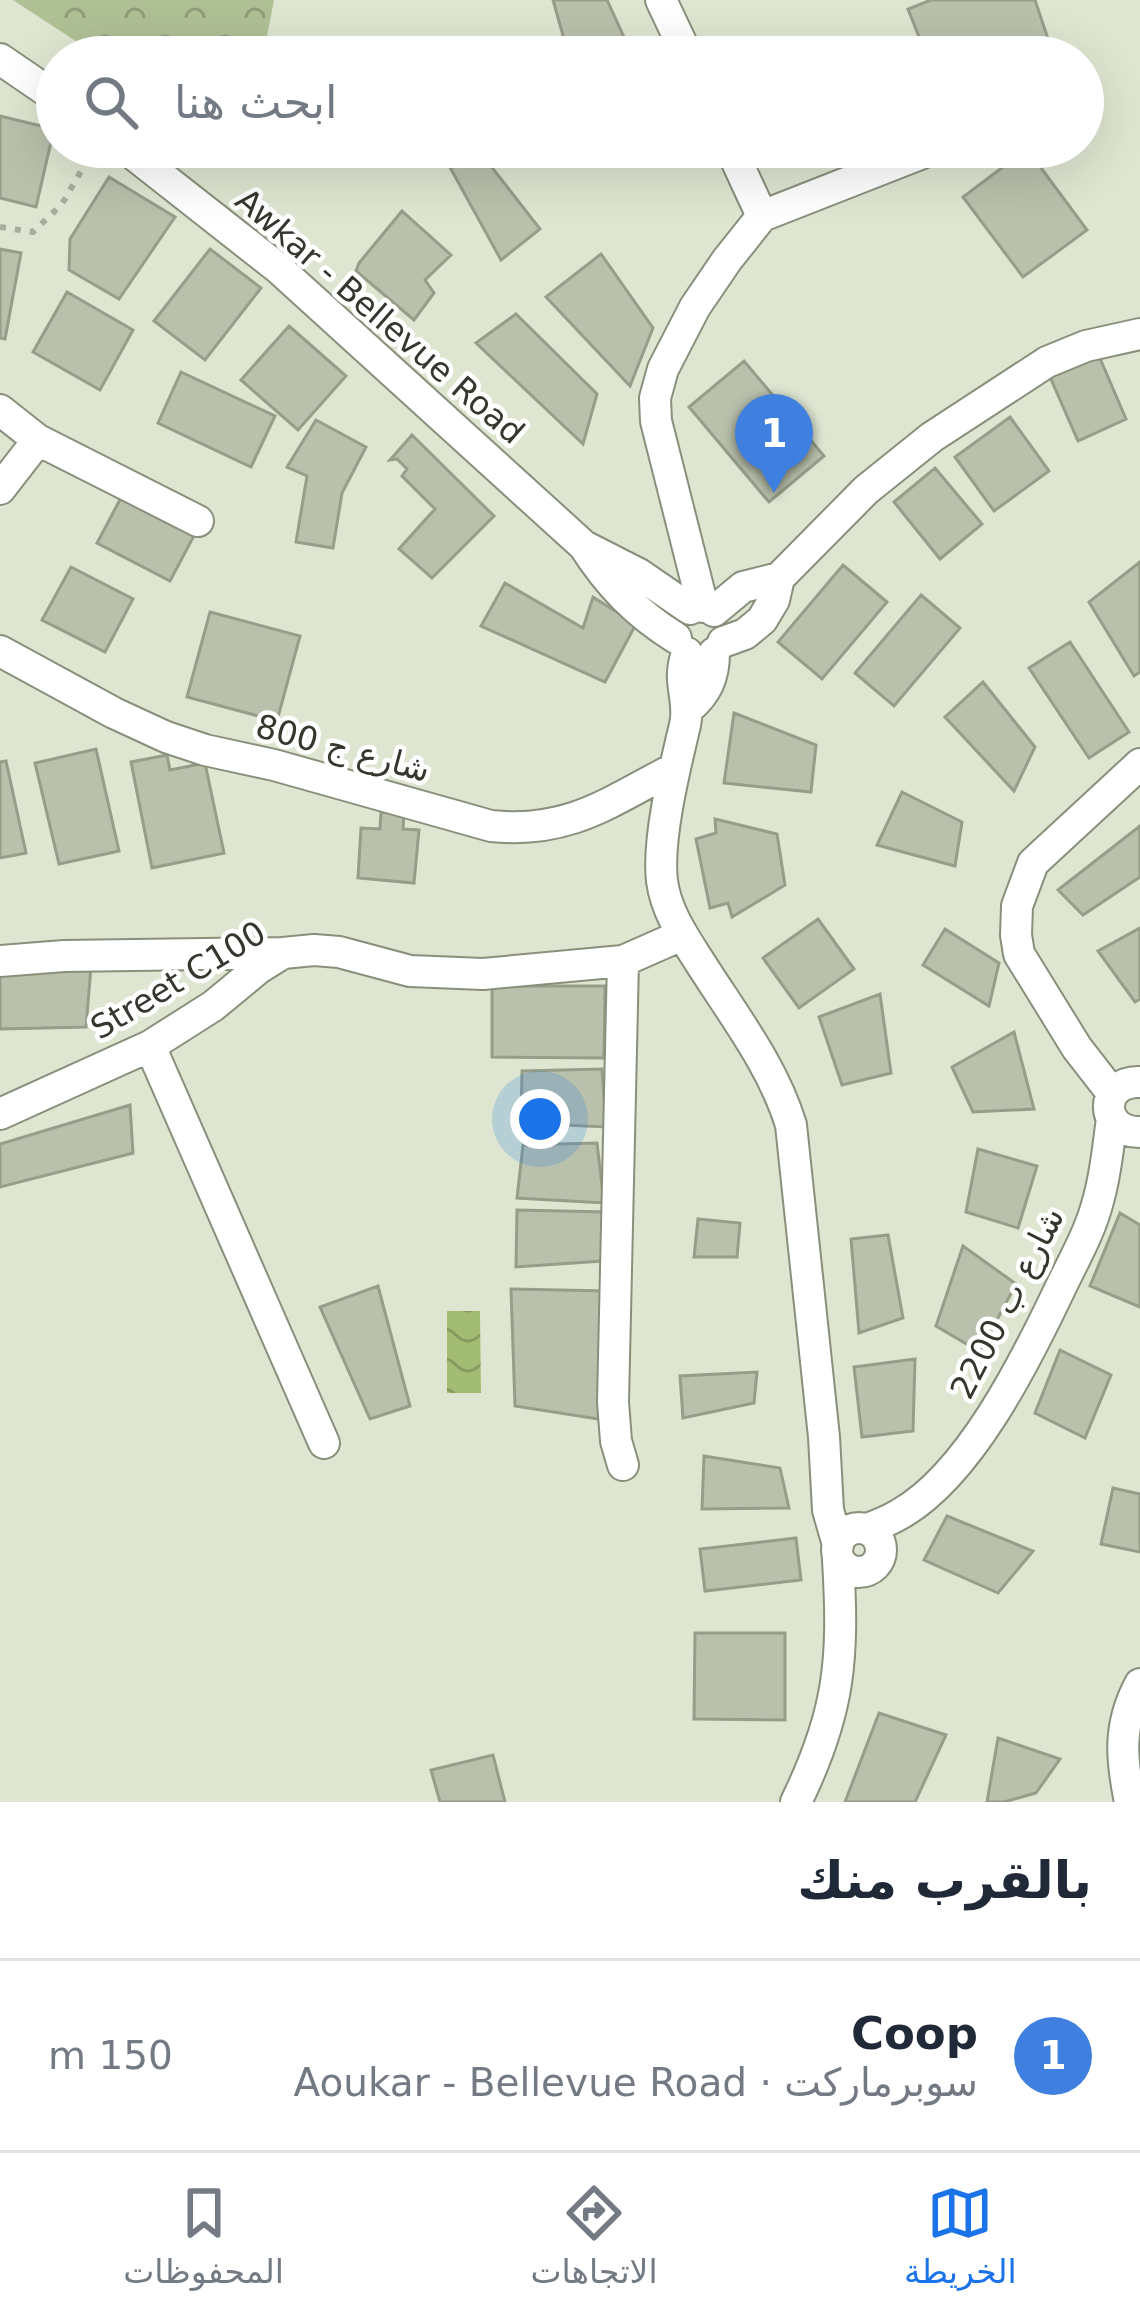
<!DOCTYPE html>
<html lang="ar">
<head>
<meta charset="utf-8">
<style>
  body { margin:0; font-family:"DejaVu Sans","Noto Naskh Arabic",sans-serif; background:#f2f2f3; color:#1f2937; direction:rtl }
  .you { position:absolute; left:540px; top:1119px; width:42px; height:42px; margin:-30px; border:9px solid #fff; border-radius:50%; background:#1a73e8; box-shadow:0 0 0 18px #1a73e833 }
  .badge { display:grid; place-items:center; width:78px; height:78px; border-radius:50%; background:#1a73e8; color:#fff; font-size:39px; font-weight:700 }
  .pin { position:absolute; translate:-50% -99px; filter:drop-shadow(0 3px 6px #0008) }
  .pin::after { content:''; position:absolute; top:63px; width:42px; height:36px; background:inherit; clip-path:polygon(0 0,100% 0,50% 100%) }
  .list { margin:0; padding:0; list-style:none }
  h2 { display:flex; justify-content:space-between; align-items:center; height:156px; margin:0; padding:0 48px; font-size:51px }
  h2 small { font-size:39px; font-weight:400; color:#747a83 }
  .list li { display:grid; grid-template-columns:78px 1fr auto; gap:36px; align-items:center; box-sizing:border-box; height:192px; padding:0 48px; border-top:3px solid #e0e1e3 }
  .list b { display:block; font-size:45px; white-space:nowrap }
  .list p { margin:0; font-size:39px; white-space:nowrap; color:#747a83 }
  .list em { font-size:39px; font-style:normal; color:#747a83 }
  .icon { flex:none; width:66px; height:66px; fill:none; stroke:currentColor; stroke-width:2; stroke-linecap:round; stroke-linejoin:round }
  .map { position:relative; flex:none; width:1140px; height:1802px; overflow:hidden; direction:ltr }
  .search { position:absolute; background:#fff; box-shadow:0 12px 48px #0002; left:36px; right:36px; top:36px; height:132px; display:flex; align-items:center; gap:30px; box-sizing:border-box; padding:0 42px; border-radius:66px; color:#747a83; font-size:45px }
  .sheet { height:348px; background:#fff }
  nav { display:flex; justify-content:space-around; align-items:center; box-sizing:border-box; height:168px; border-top:3px solid #e0e1e3; background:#fff; font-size:33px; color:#747a83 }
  nav a { display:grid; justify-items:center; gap:6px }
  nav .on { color:#1a73e8 }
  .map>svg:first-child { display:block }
</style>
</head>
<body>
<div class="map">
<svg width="1140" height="1802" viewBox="0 0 1140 1802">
  <defs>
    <pattern id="forest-crowns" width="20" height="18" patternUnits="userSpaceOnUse" patternTransform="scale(3)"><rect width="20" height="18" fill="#b0c095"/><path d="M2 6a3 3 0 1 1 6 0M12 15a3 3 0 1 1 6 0" fill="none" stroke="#909d7a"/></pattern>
    <pattern id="water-waves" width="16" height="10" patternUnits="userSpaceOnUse" patternTransform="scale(3)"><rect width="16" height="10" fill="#a3bc74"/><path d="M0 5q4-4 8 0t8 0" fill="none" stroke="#869a60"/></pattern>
  </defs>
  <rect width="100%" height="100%" fill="#dee6d1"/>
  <!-- forest -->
  <path fill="url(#forest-crowns)" d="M13,0h261l-11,57h-163z"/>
  <!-- water -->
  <path fill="url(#water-waves)" d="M447,1311h33l1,82h-34z"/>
  <!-- building -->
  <path fill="#b9c1ac" stroke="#969d89" stroke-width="3" d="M553,0h54l26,57h-64z
    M931,0h104l14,42 -38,15h-84l-19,-48z
    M0,116l54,13 -18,78 -36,-9z
    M448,147h28l64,82 -39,31 -60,-109z
    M1027,149l60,81 -64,47 -60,-80z
    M109,177l66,40 -56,82 -50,-29 1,-31z
    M402,211l49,44 -26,25 9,13 -20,27 -58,-49 3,-8z
    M0,249l21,4 -16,86 -5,-1z
    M210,249l51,39 -56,72 -51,-39z
    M601,254l52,74 -23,58 -84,-89z
    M67,292l66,38 -33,60 -67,-38z
    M516,314l81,80 -14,50 -107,-101z
    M289,326l57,50 -48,54 -57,-50z
    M1096,349l30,70 -48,22 -31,-71z
    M744,361l80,95 -55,46 -80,-95z
    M181,372l94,44 -24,51 -93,-44z
    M1010,417l39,54 -55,40 -39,-54z
    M316,420l50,27 -24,46 -9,55 -37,-6 11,-66 -20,-9z
    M412,435l82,81 -62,62 -33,-29 36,-40 -33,-33 5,-7 -10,-10 -7,1z
    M935,468l47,56 -42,35 -46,-57z
    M123,494l73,38 -26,49 -73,-38z
    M1140,562v110l-6,4 -45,-74z
    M843,565l44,37 -65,77 -44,-37z
    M71,567l62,32 -28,53 -63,-32z
    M505,583l78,45 10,-31 43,27 -31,58 -124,-56z
    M921,595l39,33 -66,78 -39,-33z
    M210,612l90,24 -23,85 -90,-24z
    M1070,642l59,90 -40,26 -60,-90z
    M983,682l52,65 -21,44 -69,-74z
    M734,713l82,32 -5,47 -87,-9z
    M96,749l23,102 -60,13 -24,-101z
    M167,755l3,15 35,-7 19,90 -72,15 -21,-106z
    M6,761l20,92 -26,5v-96z
    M902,792l60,30 -7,44 -78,-21z
    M381,812l23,2 -1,15 16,1 -5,53 -56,-5 3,-50 19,1z
    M715,819l62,15 8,51 -53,32 -4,-14 -18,5 -14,-69 20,-6z
    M1140,826v51l-57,38 -25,-25z
    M818,919l36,50 -55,39 -36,-50z
    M1140,928v71l-5,3 -37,-51z
    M945,929l54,34 -10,43 -66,-41z
    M91,967l-5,60 -86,2v-58z
    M492,986h113l-1,72 -112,-1z
    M880,994l11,79 -49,12 -23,-68z
    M1014,1032l20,77 -61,3 -21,-45z
    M602,1069l4,58 -85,-4 1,-52z
    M130,1105l3,48 -133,34v-43z
    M597,1143l7,60 -87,-5 6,-53z
    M978,1149l59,17 -19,62 -52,-16z
    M517,1210l89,2 -4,49 -86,6z
    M1120,1213l20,12v82l-50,-21z
    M698,1219l42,4 -3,34h-43z
    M888,1235l15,83 -44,15 -8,-94z
    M963,1246l53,38 -36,68 -44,-26z
    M378,1286l32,120 -40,13 -50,-112z
    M511,1289l96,2 -9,128 -83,-13z
    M1060,1350l51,25 -26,63 -50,-25z
    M915,1359l-2,72 -51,6 -8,-70z
    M757,1372l-3,31 -71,15 -3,-42z
    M704,1456l76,12 9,40 -87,1z
    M1113,1488l27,6v58l-39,-8z
    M947,1516l86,35 -35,42 -74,-33z
    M796,1538l5,42 -96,11 -5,-42z
    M695,1633h90v87l-91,-1z
    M879,1713l67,22 -31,67h-70z
    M998,1738l62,21 -24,34 -32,9h-17z
    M493,1755l12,47h-65l-9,-32z"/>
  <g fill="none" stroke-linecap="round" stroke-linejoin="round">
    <defs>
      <path id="minor" d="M661,0l27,57
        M0,59l57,39
        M124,147l154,121 306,278c25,39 52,67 92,92
        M730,147l32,69
        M0,410l38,30 160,81
        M0,489l38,-49
        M584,546l55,28 51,35
        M703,607l-47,-186 -1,-23 8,-29 32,-62 32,-47 35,-44 176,-69
        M714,611l29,-24 36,-9
        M723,642l22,-8 17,-14 12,-20 5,-22 87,-88 66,-53 115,-75 39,-16 54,-12
        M0,651l114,62 52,24 39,13 69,15 217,61c78,8 118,-24 184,-58
        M687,653c-11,31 4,45 -2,72 -10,42 -28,114 -23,156 4,31 23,58 39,83 33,52 72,102 90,161l33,312 4,73 10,35
        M688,709c19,-16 26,-32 26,-56
        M0,961l64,-5 219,-3
        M623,961l-10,441 3,39 7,24
        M150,1046l174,397
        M1140,1082c-42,-1 -41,51 0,50
        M1112,1093l-35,-45 -58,-94 -3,-19 1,-29 16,-43 107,-99
        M0,1114l150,-68 63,-40 46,-38 24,-15 31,-3 25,2 71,19 73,3 140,-13 59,-26
        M837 1550a22 22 0 1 1 44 0a22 22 0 1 1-44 0Z
        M867,1529c11,-4 23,-9 33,-15 69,-39 125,-152 158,-221 14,-30 32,-60 40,-92 8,-27 10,-55 14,-82
        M796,1802c44,-90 48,-143 42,-242
        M1130,1802c-9,-44 -12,-77 10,-118"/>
    </defs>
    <!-- minor casing -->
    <use href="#minor" stroke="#88907c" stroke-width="34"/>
    <!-- path -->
    <path stroke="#a7ad9c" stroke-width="6" stroke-dasharray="6 9" stroke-linecap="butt" d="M0,227l33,5 29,-28 33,-57"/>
    <!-- minor -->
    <use href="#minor" stroke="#fff" stroke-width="30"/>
  </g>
  <g text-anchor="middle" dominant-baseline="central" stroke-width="9" stroke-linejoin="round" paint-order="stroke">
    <!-- street labels -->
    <g font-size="33" fill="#34372e" stroke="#fff">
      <text transform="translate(380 316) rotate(41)">Awkar - Bellevue Road</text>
      <text transform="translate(343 748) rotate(15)">شارع ج 800</text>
      <text transform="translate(178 980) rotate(-31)">Street C100</text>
      <text transform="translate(1007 1303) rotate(-63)">شارع ب 2200</text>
    </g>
  </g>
</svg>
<div class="you"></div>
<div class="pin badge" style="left:774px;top:493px;background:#3f7fe0">1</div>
<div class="search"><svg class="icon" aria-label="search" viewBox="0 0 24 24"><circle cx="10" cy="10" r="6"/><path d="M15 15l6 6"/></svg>ابحث هنا</div>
</div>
<section class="sheet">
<h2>بالقرب منك<small></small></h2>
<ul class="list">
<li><span class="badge" style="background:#3f7fe0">1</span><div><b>Coop</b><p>سوبرماركت · Aoukar - Bellevue Road</p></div><em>150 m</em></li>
</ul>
</section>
<nav>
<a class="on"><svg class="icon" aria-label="map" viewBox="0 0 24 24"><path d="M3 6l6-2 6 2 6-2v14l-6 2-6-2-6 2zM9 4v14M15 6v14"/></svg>الخريطة</a>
<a><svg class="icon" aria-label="directions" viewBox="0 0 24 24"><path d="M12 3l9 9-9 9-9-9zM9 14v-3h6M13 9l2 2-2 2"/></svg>الاتجاهات</a>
<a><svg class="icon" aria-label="saved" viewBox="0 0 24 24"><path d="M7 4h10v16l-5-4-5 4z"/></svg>المحفوظات</a>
</nav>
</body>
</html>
